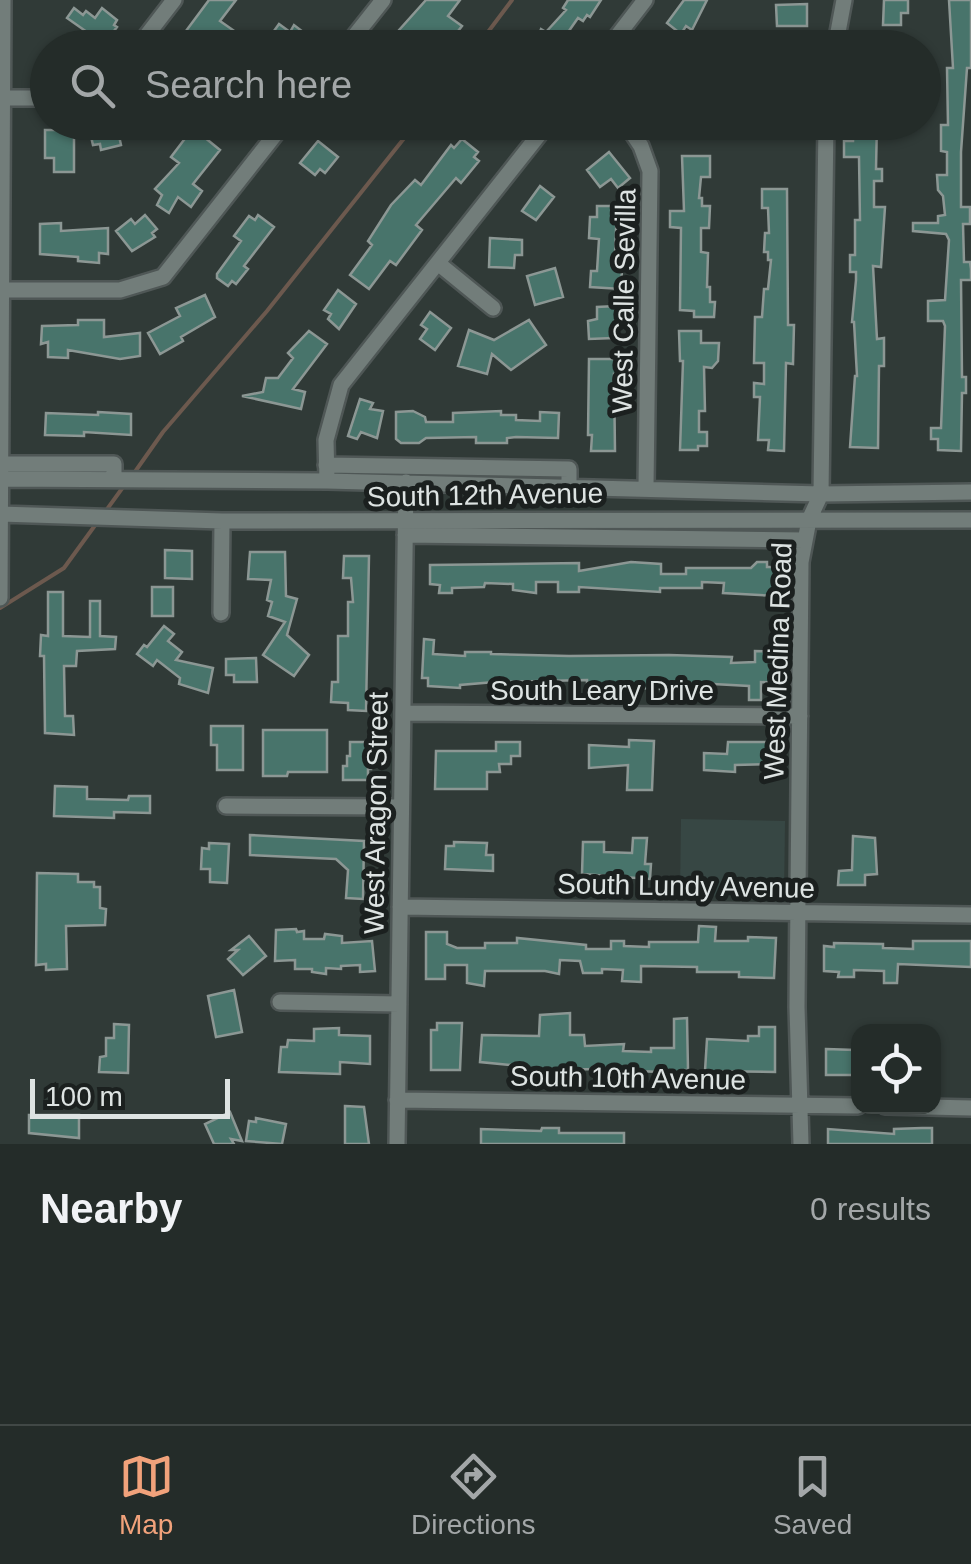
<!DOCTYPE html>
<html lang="en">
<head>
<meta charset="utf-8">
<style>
  body { margin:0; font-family:Arial,sans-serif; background:#2c3431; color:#f1f3f6 }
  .controls { position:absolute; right:30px; bottom:30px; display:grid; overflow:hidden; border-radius:20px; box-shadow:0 2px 8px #0004 }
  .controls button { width:90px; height:90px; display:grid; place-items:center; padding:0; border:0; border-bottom:2px solid #414846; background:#242c29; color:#f1f3f6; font:50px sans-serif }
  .scale { position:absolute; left:30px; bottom:25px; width:200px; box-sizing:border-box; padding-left:10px; border:5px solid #dde3e2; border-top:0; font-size:28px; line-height:35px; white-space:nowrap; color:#dde3e2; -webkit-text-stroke:8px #1b201f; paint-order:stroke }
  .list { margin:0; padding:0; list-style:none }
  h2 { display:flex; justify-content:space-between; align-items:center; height:130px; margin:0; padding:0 40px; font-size:42px }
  h2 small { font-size:32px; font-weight:400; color:#a3a7a8 }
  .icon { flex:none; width:55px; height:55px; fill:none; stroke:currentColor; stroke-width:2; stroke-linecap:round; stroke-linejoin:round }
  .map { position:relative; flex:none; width:971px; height:1144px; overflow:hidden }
  .search { position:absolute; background:#242c29; box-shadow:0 2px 8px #0004; left:30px; right:30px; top:30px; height:110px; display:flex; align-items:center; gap:25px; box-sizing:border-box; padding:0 35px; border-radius:55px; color:#a3a7a8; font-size:38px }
  .sheet { height:280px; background:#242c29 }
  nav { display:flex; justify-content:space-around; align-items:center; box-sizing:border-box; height:140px; border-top:2px solid #414846; background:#242c29; font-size:28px; color:#a3a7a8 }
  nav a { display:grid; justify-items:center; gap:5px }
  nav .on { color:#f1a27b }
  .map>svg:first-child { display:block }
</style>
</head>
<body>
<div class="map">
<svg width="971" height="1144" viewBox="0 0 971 1144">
  <rect width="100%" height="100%" fill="#303a37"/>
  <!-- built -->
  <path fill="#374744" d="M681,819l104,2 -1,76 -104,-2z"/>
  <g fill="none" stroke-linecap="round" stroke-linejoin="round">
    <!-- stream -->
    <path stroke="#6c594e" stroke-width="4" d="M476,48l36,-48
      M132,476l31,-44 104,-121 150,-189
      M105,512l21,-29
      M0,608l64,-40 32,-44"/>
  </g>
  <!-- building -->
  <path fill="#48746b" stroke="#8c9794" stroke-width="2.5" d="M209,0h27l-16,21 20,14 -8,11 -18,-13 -11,15h-12l-11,-9z
    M426,0h34l-12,16 14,10 -17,22h-62z
    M568,0h33l-11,17 -3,-2 -4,6 -5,-3 -21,30h-23l7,-19 5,3 20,-22 -3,-2z
    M684,0h23l-15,30 -6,-4 -5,8 -14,-11z
    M884,0h24v13h-7v12h-18z
    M949,0h22v68h-4l-6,84v55h9v17h-7l1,38h6l1,7v11h-10l1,97h4v16h-4l-1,58 -23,-1v-11h-7v-11h10l4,-102 -2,-5h-15v-20l17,-1 4,-60 -3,-6 -33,-3v-8h25v-7l7,-1 -2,-19 -5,-6 -1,-15h10v-23l-6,-1v-26h7l-1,-57h6z
    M807,4v22h-30l-1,-21z
    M74,8l9,7 3,-4 9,7 7,-10 15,12 -3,5 3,2 -13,17 -37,-26z
    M279,24l11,8 4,-7 13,10 -10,13h-24l-7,-6z
    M116,122l5,23 -20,5 -1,-6 -7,1 -4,-17z
    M853,122h24l-1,47h6v12h-8v26h11l-4,60 -8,-1 4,73 7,-1v28h-5l-1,82 -28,-1 5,-71h2l-3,-54h-2l4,-42v-8h-6v-17h5v-35h5l-1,-63h-15v-16h9z
    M193,128l27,22 -27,34 9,7 -11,16 -13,-10 -9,16 -12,-8 5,-10 -7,-6 24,-26 -8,-6z
    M45,130h29v42h-20v-14h-9z
    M462,139l16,13 -4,5 5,4 -18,22 -5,-5 -40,47 6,5 -26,35 -6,-4 -21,28 -19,-14 22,-30 -4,-4 23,-36 24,-25 6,5 30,-40 3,3z
    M318,141l20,16 -13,16 -5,-4 -5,6 -15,-12z
    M609,152l21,26 -12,10 -7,-9 -11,8 -13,-17z
    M682,156h28v21h-9l-2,21h3v8h8l-1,22h-8v24l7,1 -1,34h3v15h5l-1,15h-20v-6l-14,-1 1,-82 -11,-1v-16h14z
    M540,186l14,11 -18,23 -14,-9z
    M762,189h25l1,136h6l-1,39 -7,-1 -2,88 -16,-1 1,-10h-11l2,-43h-6v-14l10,1v-21h-10l1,-46h7l2,-28h4l3,-29h-3v-8h-4l1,-19h4l-1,-25h-6z
    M597,206h20l-2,49h4l-1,15 4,-1 -1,20 -31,-2 1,-16h6l2,-32 -10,-1 1,-21h7z
    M145,215l12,14 -5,4 3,4 -23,14 -16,-20 15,-12 4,5z
    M258,215l16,12 -30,39 4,3 -12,15 -4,-3 -4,5 -11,-8v-4l24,-33 -7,-5 15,-20 6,4z
    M61,223v8l47,-3v26l-9,-1v10l-21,-2v-4l-38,-3v-30z
    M490,238l32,2v15h-7l-1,13 -25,-1z
    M555,268l8,29 -28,8 -8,-29z
    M338,290l18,14 -17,25 -11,-10 3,-5 -7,-4z
    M205,295l10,22 -34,20 2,4 -23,13 -12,-21 32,-17 -4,-8z
    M616,306l-2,32 -25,1 -1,-18 9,-2v-12z
    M430,312l21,16 -16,22 -15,-11 7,-10 -6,-4z
    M78,320h26v17l36,-4v23l-20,3 -52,-9v8l-20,-1v-15l-7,2 1,-18 36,-1z
    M529,320l17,25 -35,25 -19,-16 -5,20 -29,-8 11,-36 25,10z
    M309,331l18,13 -34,45 12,3 -4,17 -59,-13 21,-4 3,-14h12l15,-20 -5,-5z
    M679,331h22v12h18l-1,18 -6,7 -8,-1 1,44h-6v21h8v14h-9v4h-18l3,-89h-3z
    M589,359h30v16l-5,-1 1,77h-24l1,-16h-4z
    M360,399l13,4 -3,6 13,2 -6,27 -16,-6 -4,7 -9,-3z
    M413,411l12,6 1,5h27v-9l48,-2v4h15v5l24,1v-9l19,1 -1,25 -42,-1 -9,1v5h-31v-6l-50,1 -7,5h-18l-5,-4v-27z
    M98,412l33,2v21l-47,-3v4l-39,-1 1,-22 52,2z
    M165,550l27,1v28l-27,-1z
    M250,552h35l1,44 11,3 -10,36 22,20 -15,21 -31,-21 22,-33 -17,-6 4,-14 -5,-2 4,-20 -23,-1z
    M344,556h25l-3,155 -18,-1v-7l-17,-1 1,-20h6v-46h10v-34h5l-2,-24h-8z
    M631,562l30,2v10h25v-6h65l6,-6h10v5h11v29l-55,-3 1,-10 -22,-1v6h-42v4l-81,-5v5h-21v-10h-22v11l-23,-3v-6l-28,-1 -1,4 -32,1v5h-13l1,-8 -10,-1v-19l149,-2v8z
    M152,587h21v29h-21z
    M48,592h15v44l27,1v-36h10v35l16,1 -1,12 -38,2 -1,15h-12l1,50h8l1,19 -29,-2 -1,-77h-4l1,-21 7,1z
    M164,626l10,8 -6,7 14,11 -6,8 37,8 -5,25 -29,-9 1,-6 -23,-18 -4,6 -16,-12 7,-9 3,2z
    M424,639l10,1 -1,14 32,2v-4h26v2l78,2 100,-1 63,2 -1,6 24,-1v-11l26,1 -1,31 -19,-1v18h-12v-14l-36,-2 -53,-2v7l-73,-3v-6l-92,2 -35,3v3l-32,-2v-8h-6z
    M256,658l1,24h-23v-7h-8v-16z
    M211,726h32v44h-26v-25h-6z
    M263,730h64v42h-39l-1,4h-24z
    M629,740l25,1 -2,49h-25l1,-25 -39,3v-23l40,2z
    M350,742h18l3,27h-3v11h-25v-14h4v-10h3z
    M496,742h24v14h-9v8h-12l1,8h-13v17h-52l1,-38h60z
    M728,742h49l-1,22 -41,1v7l-31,-2v-17l23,1z
    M55,786l32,1v12l41,1 1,-4h21v17l-36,-1v6l-60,-2z
    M250,835l114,6 -1,58 -17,-1 2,-28 -12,-11 -86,-4z
    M853,836l22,2 2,36 -12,1v10h-27l1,-14 13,-1z
    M633,838h14l-2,26h6l-1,15 -68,-5 1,-32h21v10l28,1z
    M454,842l33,1 -1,12h7v16l-48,-2 1,-23h8z
    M209,843l20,1 -2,39 -17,-1v-13h-9l1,-21 7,1z
    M37,873l41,1v8h16v5h6v21l6,1 -1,16 -39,1 1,43 -21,1v-6l-10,1z
    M699,926l17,1 -1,14h33v-4l28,1 -2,40 -35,-1v-5h-42v-5l-56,-1v16l-19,-1 1,-11 -21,-1v4h-19l-3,-12 -20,-1 -1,14 -14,-3h-60l-1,15 -17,-3v-18h-22v14h-19v-47h21v12l10,4h28v-5h32v-5l69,7v4h25v-8h13v5l25,1v-5h49z
    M296,929l1,3 7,-1v8h20l1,-5 17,2v7l30,-2 3,30 -15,1v-7l-19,1v3l-15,-1v6l-14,-2v-3h-17v-9l-20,1 1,-31z
    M249,936l17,20 -23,19 -15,-16 10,-9h-7z
    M913,941h58v26l-73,-3 -1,19h-13v-12l-30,-1v7h-16l1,-5 -15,-1v-25l10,1v-4l49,1v4l30,1z
    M234,990l8,42 -26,5 -8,-41z
    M570,1013v22h14l1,11 39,-2 -1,7 28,1v-4h23v-29l13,-1 1,52h-3l-1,5h-26v-3l-54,-3 -70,1v7h-23v-12l-31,-3 2,-27 57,1 1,-21z
    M437,1023h25l-2,47h-29v-40h6z
    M114,1024l15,1 -1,48 -29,-1 1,-15 6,-1v-18h8z
    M759,1027h16v45l-70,-1 2,-32 41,2v-5h11z
    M339,1028v7l31,1v28l-30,-2v12l-61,-2 2,-25h6l1,-7 26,1v-12z
    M826,1049l29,1v25h-29z
    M345,1106l19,1 5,37h-24z
    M230,1112l12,29 -11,-2 3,5h-20l-9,-20z
    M29,1115h50v23l-50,-5z
    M256,1118l30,6 -4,20 -36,-3 3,-20 7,1z
    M542,1128h17v5h65v11h-143v-15l60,2z
    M922,1128h10v16h-104v-15l66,5v-5z"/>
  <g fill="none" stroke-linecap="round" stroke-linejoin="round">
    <defs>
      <path id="minor" d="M137,48l37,-48
        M345,48l38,-48
        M608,48l37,-48
        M835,48l9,-48
        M0,98h48
        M625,122l16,24 9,25 -4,316
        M439,264l54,44
        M1,290h119l43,-13 122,-155
        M0,464h114v14
        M326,465l243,4v16
        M0,479l327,2 494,13 150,-2
        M327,481l-1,-41 15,-55 208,-263
        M0,514l222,7 749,-1
        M405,535l399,5
        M0,598l3,-598
        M221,613l1,-92
        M403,713l397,3
        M226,806l175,1
        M400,907l571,8
        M280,1002l119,2
        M397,1100l461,6
        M885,1106l86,2
        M397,1144l9,-662
        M801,1144l-4,-137 4,-445 8,-42 12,-26 5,-372"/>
    </defs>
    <!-- minor casing -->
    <use href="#minor" stroke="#4f5756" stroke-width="20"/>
    <!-- minor -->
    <use href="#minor" stroke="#727d7a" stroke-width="15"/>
  </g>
  <g text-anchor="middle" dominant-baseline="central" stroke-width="10" stroke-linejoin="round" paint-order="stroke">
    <!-- street labels -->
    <g font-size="28" fill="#dde3e2" stroke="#1b201f">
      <text transform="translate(624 301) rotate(-89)">West Calle Sevilla</text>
      <text transform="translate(485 495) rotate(-1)">South 12th Avenue</text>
      <text transform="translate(778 661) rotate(-88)">West Medina Road</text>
      <text x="602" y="690">South Leary Drive</text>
      <text transform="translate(376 813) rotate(-89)">West Aragon Street</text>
      <text transform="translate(686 886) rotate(1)">South Lundy Avenue</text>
      <text transform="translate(628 1078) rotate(1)">South 10th Avenue</text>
    </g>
  </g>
</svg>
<div class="controls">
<button><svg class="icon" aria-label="locate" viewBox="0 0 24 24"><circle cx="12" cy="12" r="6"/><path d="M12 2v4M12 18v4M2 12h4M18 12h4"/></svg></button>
</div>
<div class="scale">100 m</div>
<div class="search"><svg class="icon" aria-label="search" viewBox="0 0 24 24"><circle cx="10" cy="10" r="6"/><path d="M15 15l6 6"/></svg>Search here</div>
</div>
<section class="sheet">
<h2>Nearby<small>0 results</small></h2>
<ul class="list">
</ul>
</section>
<nav>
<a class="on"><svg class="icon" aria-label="map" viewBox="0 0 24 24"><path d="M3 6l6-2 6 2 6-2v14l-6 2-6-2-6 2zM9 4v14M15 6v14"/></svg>Map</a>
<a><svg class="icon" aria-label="directions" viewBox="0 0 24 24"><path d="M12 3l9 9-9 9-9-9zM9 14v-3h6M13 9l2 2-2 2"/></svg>Directions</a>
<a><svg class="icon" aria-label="saved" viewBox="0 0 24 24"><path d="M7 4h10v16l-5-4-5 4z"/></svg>Saved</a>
</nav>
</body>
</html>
